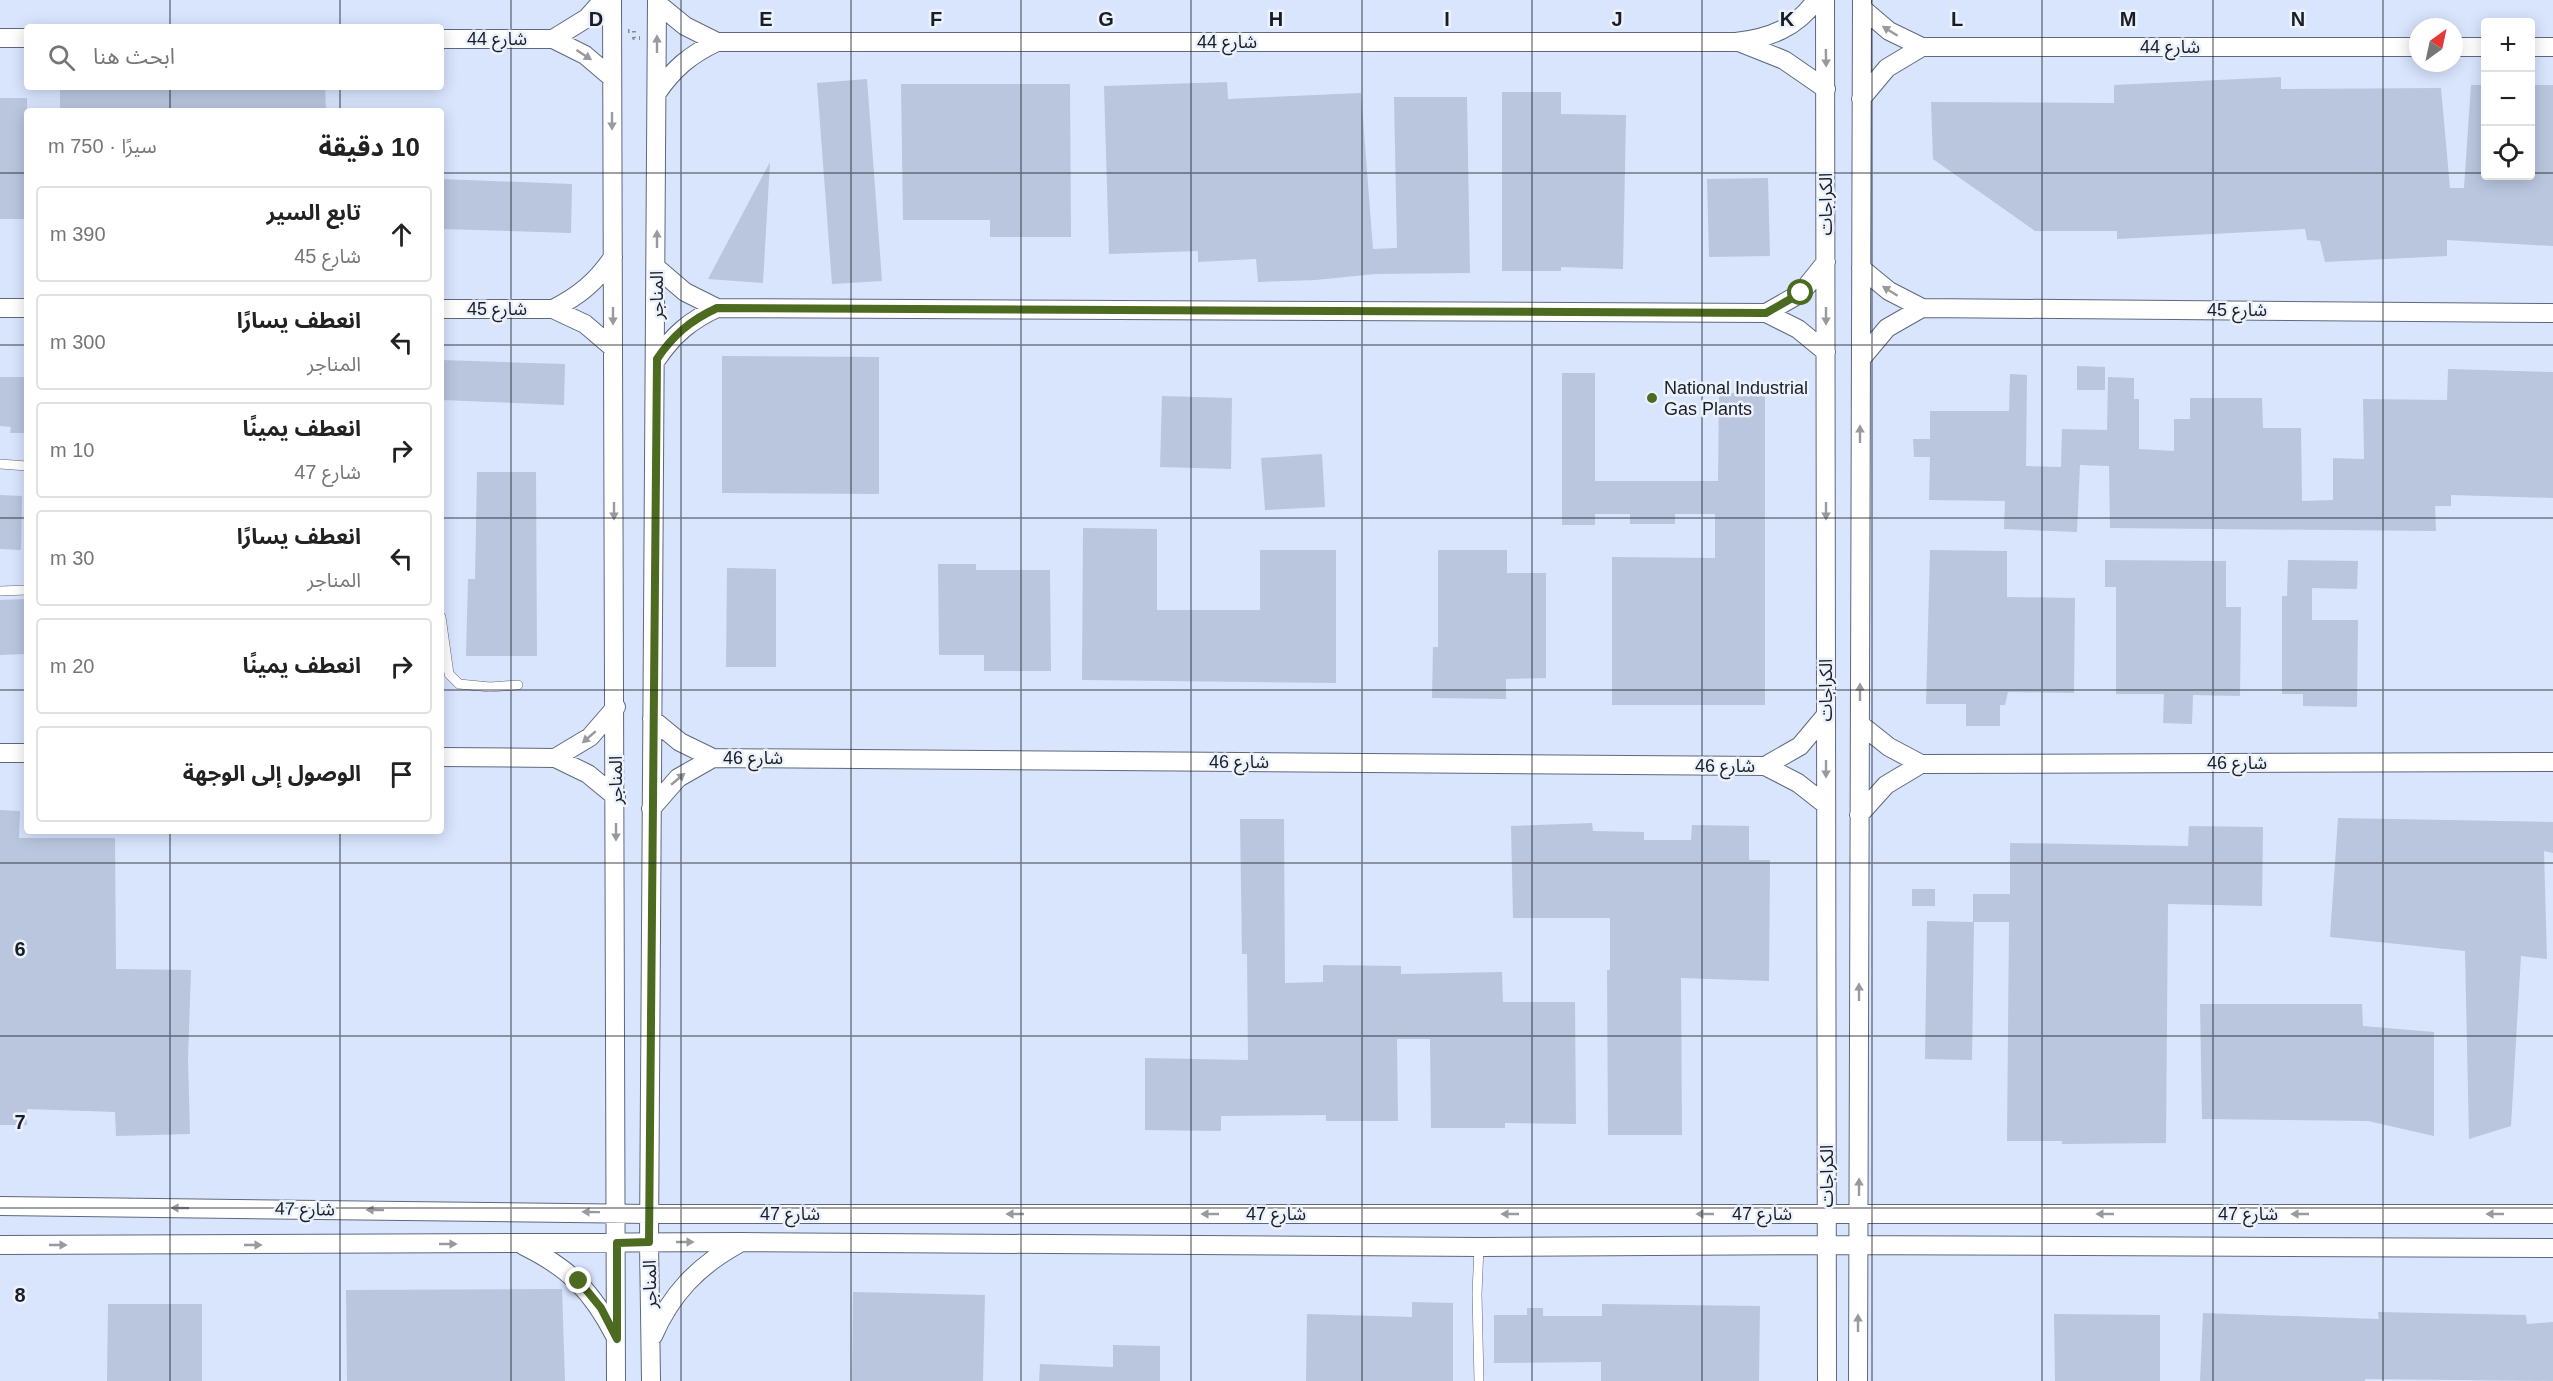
<!DOCTYPE html>
<html lang="ar">
<head>
<meta charset="utf-8">
<style>
  body { margin:0; font-family:Helvetica,"Noto Sans Arabic",sans-serif; background:#f6f6f6; color:#222; direction:rtl }
  .controls { position:absolute; right:18px; top:18px; display:grid; overflow:hidden; border-radius:6px; box-shadow:0 3px 15px #0003 }
  .controls button { width:54px; height:54px; display:grid; place-items:center; padding:0; border:0; border-bottom:2px solid #e0e0e0; background:#fff; color:#222; font:30px sans-serif }
  .compass { position:absolute; left:2409px; top:18px; width:54px; height:54px; border-radius:50%; background:#fff; box-shadow:0 3px 15px #0003; rotate:33deg }
  .stop { position:absolute; width:18px; height:18px; margin:-14px; border:4px solid #4c6a20; border-radius:50%; background:#fff }
  .stop.end { background:#4c6a20; border-color:#fff; box-shadow:0 2px 6px #0008 }
  .list { margin:0; padding:0; list-style:none }
  h2 { display:flex; justify-content:space-between; align-items:center; height:78px; margin:0; padding:0 24px; font-size:26px }
  h2 small { font-size:20px; font-weight:400; color:#767676 }
  .list li { display:grid; grid-template-columns:39px 1fr auto; gap:18px; align-items:center; box-sizing:border-box; height:96px; margin:0 12px 12px; padding:0 12px; border:2px solid #e0e0e0; border-radius:6px }
  .list b { display:block; font-size:22px; white-space:nowrap }
  .list p { margin:0; font-size:20px; white-space:nowrap; color:#767676 }
  .list em { font-size:20px; font-style:normal; color:#767676 }
  .icon { flex:none; width:33px; height:33px; fill:none; stroke:currentColor; stroke-width:2; stroke-linecap:round; stroke-linejoin:round }
  .map { position:relative; flex:none; width:2553px; height:1381px; overflow:hidden; direction:ltr }
  .search { position:absolute; background:#fff; box-shadow:0 3px 15px #0003; left:24px; top:24px; width:420px; height:66px; display:flex; align-items:center; gap:15px; box-sizing:border-box; padding:0 21px; border-radius:6px; color:#767676; font-size:22px }
  .panel { position:absolute; background:#fff; box-shadow:0 3px 15px #0003; left:24px; top:108px; width:420px; height:726px; border-radius:6px; direction:rtl }
  .map>svg:first-child { display:block }
</style>
</head>
<body>
<div class="map">
<svg width="2553" height="1381" viewBox="0 0 2553 1381">
  <rect width="100%" height="100%" fill="#d8e5fd"/>
  <!-- building -->
  <path fill="#b9c6de" d="M2281,77v12l160,-1 9,100h14l7,-103h15v91h44v-91h23v161l-106,-6v16l-122,6 -5,-21 -13,-1 -2,-11 -188,10v-8h-82l-102,-72 -2,-57 183,1v-18z
    M867,79l15,202 -50,3 -15,-201z
    M1227,82l1,17 133,-6 12,156 24,-1 -3,-151h73l3,176 -95,1 -59,6 -58,2 -2,-23 -58,3v-11l-89,3 -5,-168z
    M901,84h169l1,153h-81v-17h-87z
    M60,87h265l1,24h-266z
    M1502,92h59v22l65,1 -3,154 -62,-2v4h-59z
    M0,98h27v121h-27z
    M770,162l-7,121 -55,-4z
    M1768,178l2,78 -61,1 -2,-78z
    M441,179l131,5 -1,49 -130,-4z
    M722,356l157,1v137l-157,-1z
    M441,360l124,4 -1,41 -123,-5z
    M2077,366l28,1v23h-28z
    M2448,369l105,3v126l-102,-3v11h-16l1,25 -326,-3 -1,-62 -29,-1 -3,67 -73,-3 1,-28 -76,-1 1,-43h-16l-1,-18h17v-28h79l1,-37 17,1 -1,91 35,1 1,-38 45,1 1,-53 26,1v21h5v50l35,2v-32h16v-21h72l1,30h38l1,73 31,-1v-42l31,1 -1,-60 84,1z
    M1562,373h33v108h123l1,-88h46v312h-153v-148l103,1v-44h-40v10h-45v-10h-35v11h-33z
    M0,377h27v56h-17l1,-6 -11,-1z
    M1162,396l70,2 -1,71 -71,-2z
    M1322,454l3,53 -60,3 -4,-52z
    M477,472h59l1,184h-71l2,-77h7z
    M0,495l22,1 -1,54 -21,-1z
    M1083,528l74,1v81h103v-60h76v133l-254,-3z
    M1438,550h69v23h39v105l-40,1v20l-74,-1 1,-51h5z
    M1930,550l77,1v46l68,1 -1,95 -66,-1 -3,13h-5v21h-34v-22h-40z
    M2105,560l121,1v46h15l-1,89 -47,-1 -1,29 -29,-1 1,-29h-48v-107h-11z
    M2288,560l70,1 -1,28 -45,-1v32h46l-1,87 -54,-1v-12h-21v-98h5z
    M938,564h38v6h74l1,101h-67v-16h-45z
    M727,568l49,1v98h-50z
    M27,599v55l-27,1v-55z
    M0,810l20,1 -1,27h96l1,131 75,1 -3,89 2,75 -74,2 -1,-24 -88,-3v16h-27z
    M2338,818l215,4v31l-9,-2 3,108 -26,-3 -10,170 -42,13 -4,-188 -135,-14z
    M1240,819h44l1,164 38,-1v-17l78,1v8l101,-2 1,30h72l1,122 -71,-1v5h-74l-1,-89h-33l1,82h-72v-6l-105,1v15l-76,-1v-72l103,2 -1,-106h-5z
    M1592,823l1,8 51,1v8h47l1,-15 57,1v34h21l-1,121 -88,-3 1,157h-74l-1,-165h3v-52h-97l-2,-92z
    M2189,826l74,1 -1,79 -94,-2 -2,239 -104,1v-3h-55l2,-219h-36v-28h37v-51l178,3z
    M1912,889h23v17h-23z
    M1927,921l47,1 -2,138 -47,-1z
    M2200,1004h162l1,22 71,6v104l-66,-15 -166,-2z
    M562,1289l3,92h-218l-1,-91z
    M853,1292l132,3 -2,86h-131z
    M1412,1302l41,1v78h-147l1,-67 105,3z
    M108,1304h94v77h-95z
    M1602,1304l158,2 -1,75h-158v-19l-107,1v-48h33v-7h16v8h59z
    M2378,1312l148,3 1,9 26,-2v59l-188,-2v2h-165l3,-68 176,6z
    M2054,1314l106,1v66h-105z
    M1113,1345l47,1v35h-121l1,-17 73,3z"/>
  <g fill="none" stroke-linecap="round" stroke-linejoin="round">
    <defs>
      <path id="service" d="M0,464l27,2
        M0,591l27,-1
        M441,617l8,57 10,10 31,3 28,-2
        M1479,1247l-2,47 2,87"/>
      <path id="minor" d="M612,0l4,1381
        M1825,0l2,1381
        M657,3l28,23 32,16h1019c33,-4 61,-14 80,-42
        M1862,8l27,23 33,16h496
        M0,38h27
        M441,39h112l32,16 27,23
        M553,39l34,-21 16,-18
        M1741,43l43,17 42,29
        M2454,47h32
        M2530,47h23
        M657,93c16,-24 34,-39 60,-51
        M1861,99l26,-31 35,-21
        M657,268l28,24 32,16 1049,5 32,16 28,23
        M1861,268l28,23 33,17 631,5
        M0,308h27
        M441,309h112l32,15 28,24
        M553,309c26,-13 44,-28 60,-52
        M1766,313l35,-20 25,-31
        M657,359c16,-24 34,-39 60,-51
        M1861,359l26,-31 35,-20
        M652,719l28,23 33,16 1052,8 33,17 28,22
        M1860,724l29,23 32,17 632,-2
        M0,753h27
        M441,757l114,1 33,16 28,23
        M555,758l35,-21 26,-30
        M1765,766l35,-20 26,-31
        M651,809l27,-31 35,-20
        M1859,815l27,-30 35,-21
        M0,1206l650,8h1903
        M0,1245l740,-3 739,5 348,-2 726,3
        M524,1246c45,22 68,45 91,90
        M653,1336c18,-42 45,-70 85,-92
        M651,1381l-2,-139 8,-1242
        M1858,1381l4,-1381"/>
    </defs>
    <!-- service casing -->
    <use href="#service" stroke="#5d697e" stroke-width="10"/>
    <!-- minor casing -->
    <use href="#minor" stroke="#5d697e" stroke-width="20"/>
    <!-- path -->
    <path stroke="#818b9b" stroke-width="4" stroke-dasharray="1.5 4.5" stroke-linecap="butt" d="M628,31h6v7h6"/>
    <!-- service -->
    <use href="#service" stroke="#fff" stroke-width="9"/>
    <!-- minor -->
    <use href="#minor" stroke="#fff" stroke-width="18"/>
  </g>
  <!-- one-way arrows -->
  <defs><path id="oneway-solid" d="M-6-.8H1V-3.2L6.5 0L1 3.2V.8H-6Z" transform="scale(1.5)"/></defs>
  <g fill="#989a9d">
    <use href="#oneway-solid" transform="translate(1890 31) rotate(-148)"/>
    <use href="#oneway-solid" transform="translate(657 44) rotate(-90)"/>
    <use href="#oneway-solid" transform="translate(584 55) rotate(33)"/>
    <use href="#oneway-solid" transform="translate(1826 58) rotate(89)"/>
    <use href="#oneway-solid" transform="translate(612 121) rotate(90)"/>
    <use href="#oneway-solid" transform="translate(657 239) rotate(-90)"/>
    <use href="#oneway-solid" transform="translate(1890 291) rotate(-148)"/>
    <use href="#oneway-solid" transform="translate(613 316) rotate(90)"/>
    <use href="#oneway-solid" transform="translate(1826 316) rotate(90)"/>
    <use href="#oneway-solid" transform="translate(1860 434) rotate(-90)"/>
    <use href="#oneway-solid" transform="translate(614 511) rotate(90)"/>
    <use href="#oneway-solid" transform="translate(1826 511) rotate(90)"/>
    <use href="#oneway-solid" transform="translate(1860 692) rotate(-90)"/>
    <use href="#oneway-solid" transform="translate(589 737) rotate(139)"/>
    <use href="#oneway-solid" transform="translate(1826 769) rotate(90)"/>
    <use href="#oneway-solid" transform="translate(678 779) rotate(-40)"/>
    <use href="#oneway-solid" transform="translate(616 832) rotate(90)"/>
    <use href="#oneway-solid" transform="translate(1859 992) rotate(-90)"/>
    <use href="#oneway-solid" transform="translate(1859 1187) rotate(-90)"/>
    <use href="#oneway-solid" transform="translate(180 1208) rotate(-179)"/>
    <use href="#oneway-solid" transform="translate(375 1210) rotate(-179)"/>
    <use href="#oneway-solid" transform="translate(591 1212) rotate(-179)"/>
    <use href="#oneway-solid" transform="translate(1015 1214) rotate(-180)"/>
    <use href="#oneway-solid" transform="translate(1210 1214) rotate(-180)"/>
    <use href="#oneway-solid" transform="translate(1510 1214) rotate(-180)"/>
    <use href="#oneway-solid" transform="translate(1705 1214) rotate(-180)"/>
    <use href="#oneway-solid" transform="translate(2105 1214) rotate(180)"/>
    <use href="#oneway-solid" transform="translate(2300 1214) rotate(180)"/>
    <use href="#oneway-solid" transform="translate(2495 1214) rotate(180)"/>
    <use href="#oneway-solid" transform="translate(685 1242)"/>
    <use href="#oneway-solid" transform="translate(448 1244)"/>
    <use href="#oneway-solid" transform="translate(58 1245)"/>
    <use href="#oneway-solid" transform="translate(253 1245)"/>
    <use href="#oneway-solid" transform="translate(1858 1323) rotate(-90)"/>
  </g>
  <g fill="none" stroke-linecap="round" stroke-linejoin="round">
    <!-- route -->
    <path stroke="#4c6a20" stroke-width="8" d="M579,1281l22,27 16,31v-96l32,-1 8,-883c16,-24 34,-39 60,-51l1049,5 35,-20"/>
  </g>
  <!-- grid -->
  <path fill="none" stroke="#191e26" stroke-width="1.5" stroke-opacity="0.55" d="M170,0v27M340,0v27M511,0v1381M681,0v1381M851,0v1381M1021,0v1381M1191,0v1381M1362,0v1381M1532,0v1381M1702,0v1381M1872,0v1381M2042,0v1381M2213,0v1381M2383,0v1381M170,87v24M340,87v24M0,173h27M441,173h2045M2530,173h23M0,345h27M441,345h2112M0,518h27M441,518h2112M0,690h27M441,690h2112M170,831v550M340,831v550M0,863h2553M0,1036h2553M0,1208h2553"/>
  <!-- markers -->
  <circle fill="#4c6a20" stroke="#ecf2fc" stroke-width="2" cx="1652" cy="398" r="6"/>
  <g text-anchor="middle" dominant-baseline="central" stroke-width="5" stroke-linejoin="round" paint-order="stroke">
    <!-- street labels -->
    <g font-size="18" fill="#191e26" stroke="#ecf2fc">
      <text x="497" y="39">شارع 44</text>
      <text x="1227" y="42">شارع 44</text>
      <text x="2170" y="47">شارع 44</text>
      <text transform="translate(1826 204) rotate(-90)">الكراجات</text>
      <text transform="translate(657 295) rotate(-90)">المناجر</text>
      <text x="497" y="309">شارع 45</text>
      <text x="2237" y="310">شارع 45</text>
      <text transform="translate(1826 690) rotate(-90)">الكراجات</text>
      <text x="753" y="758">شارع 46</text>
      <text x="1239" y="762">شارع 46</text>
      <text x="2237" y="763">شارع 46</text>
      <text x="1725" y="766">شارع 46</text>
      <text transform="translate(616 780) rotate(-90)">المناجر</text>
      <text transform="translate(1827 1176) rotate(-90)">الكراجات</text>
      <text transform="translate(305 1209) rotate(1)">شارع 47</text>
      <text x="790" y="1214">شارع 47</text>
      <text x="1276" y="1214">شارع 47</text>
      <text x="1762" y="1214">شارع 47</text>
      <text x="2248" y="1214">شارع 47</text>
      <text transform="translate(650 1284) rotate(-91)">المناجر</text>
    </g>
    <!-- poi labels -->
    <g font-size="18" fill="#191e26" stroke="#ecf2fc" text-anchor="start">
      <text x="1664" y="388">National Industrial<tspan x="1664" dy="21">Gas Plants</tspan></text>
    </g>
  </g>
  <g font-size="20" text-anchor="middle" font-weight="bold" fill="#191e26" stroke="#ecf2fc" stroke-width="5" stroke-linejoin="round" paint-order="stroke">
    <text x="596" y="26">D</text>
    <text x="766" y="26">E</text>
    <text x="936" y="26">F</text>
    <text x="1106" y="26">G</text>
    <text x="1276" y="26">H</text>
    <text x="1447" y="26">I</text>
    <text x="1617" y="26">J</text>
    <text x="1787" y="26">K</text>
    <text x="1957" y="26">L</text>
    <text x="2128" y="26">M</text>
    <text x="2298" y="26">N</text>
    <text x="20" y="956">6</text>
    <text x="20" y="1129">7</text>
    <text x="20" y="1302">8</text>
  </g>
</svg>
<div class="controls">
<button>+</button>
<button>−</button>
<button><svg class="icon" aria-label="locate" viewBox="0 0 24 24"><circle cx="12" cy="12" r="6"/><path d="M12 2v4M12 18v4M2 12h4M18 12h4"/></svg></button>
</div>
<svg class="compass" viewBox="-18 -18 36 36"><path d="M0-13l5 13h-10z" fill="#e53935"/><path d="M0 13l5-13h-10z" fill="#767676"/></svg>
<div class="stop" style="left:1801px;top:293px"></div>
<div class="stop end" style="left:579px;top:1281px"></div>
<div class="search"><svg class="icon" aria-label="search" viewBox="0 0 24 24"><circle cx="10" cy="10" r="6"/><path d="M15 15l6 6"/></svg>ابحث هنا</div>
<section class="panel">
<h2>10 دقيقة<small>سيرًا · 750 m</small></h2>
<ul class="list">
<li><svg class="icon" aria-label="ahead" viewBox="0 0 24 24"><path d="M12 20V5M6 11l6-6 6 6"/></svg><div><b>تابع السير</b><p>شارع 45</p></div><em>390 m</em></li>
<li><svg class="icon" aria-label="left" viewBox="0 0 24 24"><path d="M17 20v-9H6M10 6l-5 5 5 5"/></svg><div><b>انعطف يسارًا</b><p>المناجر</p></div><em>300 m</em></li>
<li><svg class="icon" aria-label="right" viewBox="0 0 24 24"><path d="M7 20v-9h11M14 6l5 5-5 5"/></svg><div><b>انعطف يمينًا</b><p>شارع 47</p></div><em>10 m</em></li>
<li><svg class="icon" aria-label="left" viewBox="0 0 24 24"><path d="M17 20v-9H6M10 6l-5 5 5 5"/></svg><div><b>انعطف يسارًا</b><p>المناجر</p></div><em>30 m</em></li>
<li><svg class="icon" aria-label="right" viewBox="0 0 24 24"><path d="M7 20v-9h11M14 6l5 5-5 5"/></svg><div><b>انعطف يمينًا</b></div><em>20 m</em></li>
<li><svg class="icon" aria-label="arrive" viewBox="0 0 24 24"><path d="M6 21V4h12l-3 4 3 4H6"/></svg><div><b>الوصول إلى الوجهة</b></div></li>
</ul>
</section>
</div>
</body>
</html>
